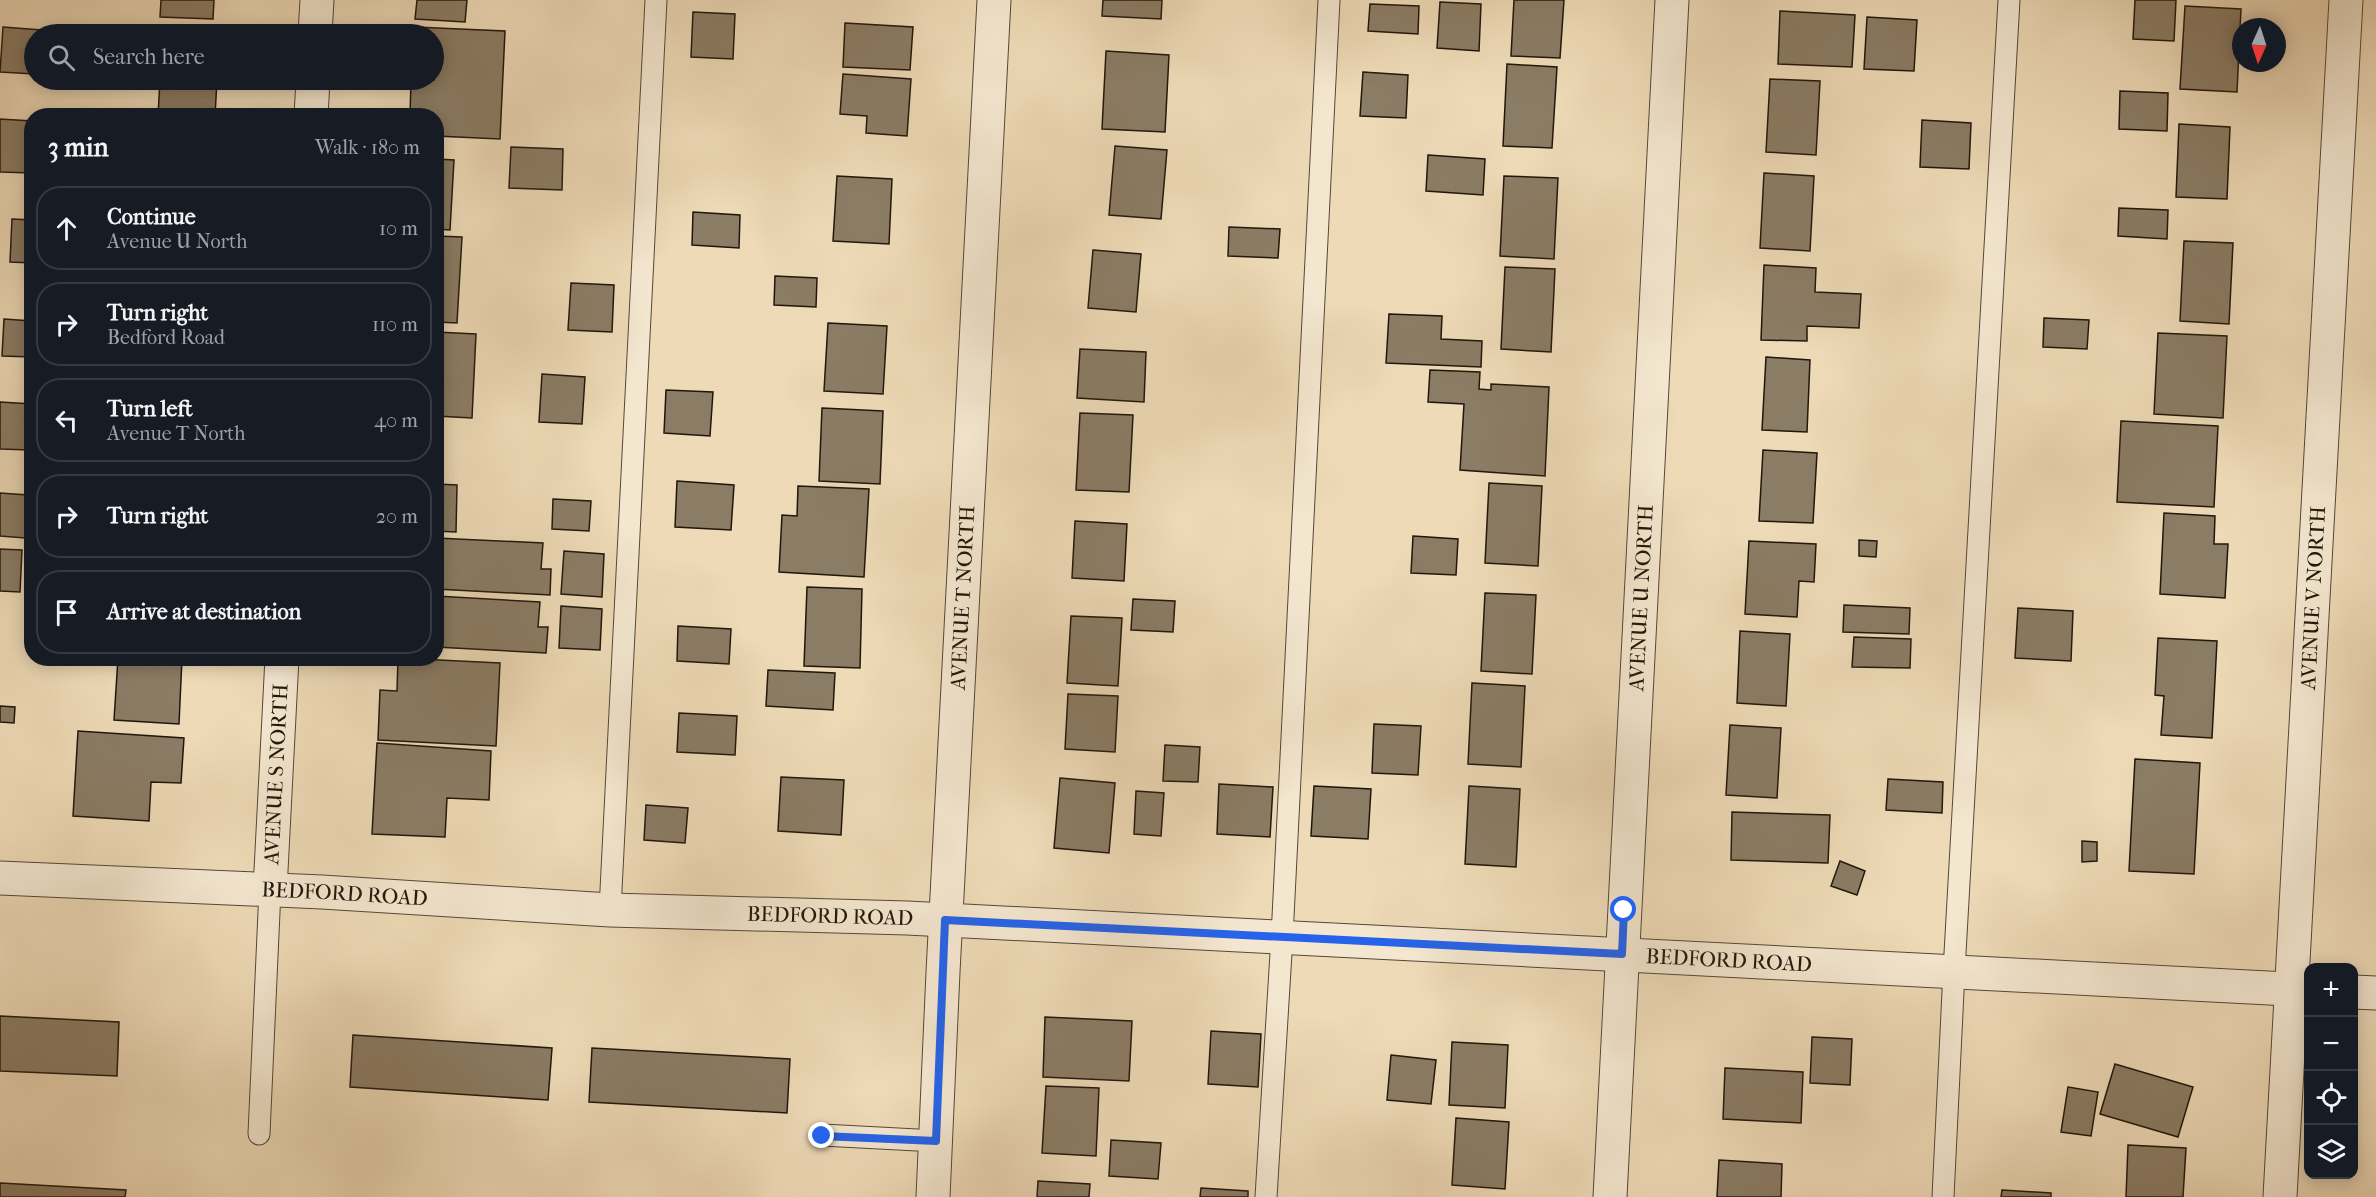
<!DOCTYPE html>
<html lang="en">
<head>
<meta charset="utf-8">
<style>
  body { margin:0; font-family:"IM FELL French Canon",serif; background:#20242c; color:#f1f3f6 }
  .controls { position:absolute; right:18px; bottom:18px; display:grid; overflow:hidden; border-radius:12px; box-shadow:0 3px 15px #0003 }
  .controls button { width:54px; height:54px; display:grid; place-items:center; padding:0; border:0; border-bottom:2px solid #363941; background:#171b24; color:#f1f3f6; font:30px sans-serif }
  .compass { position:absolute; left:2232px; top:18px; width:54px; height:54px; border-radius:50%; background:#171b24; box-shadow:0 3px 15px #0003; rotate:183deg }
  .stop { position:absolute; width:18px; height:18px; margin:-14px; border:4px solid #2563eb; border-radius:50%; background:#fff }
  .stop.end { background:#2563eb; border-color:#fff; box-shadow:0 2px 6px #0008 }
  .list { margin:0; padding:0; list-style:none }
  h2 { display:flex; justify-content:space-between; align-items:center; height:78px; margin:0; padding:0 24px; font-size:26px }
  h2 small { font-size:20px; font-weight:400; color:#9ea1a6 }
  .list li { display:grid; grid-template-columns:39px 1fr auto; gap:18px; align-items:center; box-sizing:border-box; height:84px; margin:0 12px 12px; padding:0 12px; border:2px solid #363941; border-radius:24px }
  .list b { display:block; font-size:22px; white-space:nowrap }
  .list p { margin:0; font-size:20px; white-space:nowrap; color:#9ea1a6 }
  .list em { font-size:20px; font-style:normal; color:#9ea1a6 }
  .icon { flex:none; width:33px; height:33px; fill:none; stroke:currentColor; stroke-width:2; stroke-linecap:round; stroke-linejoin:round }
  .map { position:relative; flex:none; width:2376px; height:1197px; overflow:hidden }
  .search { position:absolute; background:#171b24; box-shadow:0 3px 15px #0003; left:24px; top:24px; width:420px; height:66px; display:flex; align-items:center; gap:15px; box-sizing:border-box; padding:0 21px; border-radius:33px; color:#9ea1a6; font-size:22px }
  .panel { position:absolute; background:#171b24; box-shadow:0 3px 15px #0003; left:24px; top:108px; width:420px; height:558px; border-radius:24px }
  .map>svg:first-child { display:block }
</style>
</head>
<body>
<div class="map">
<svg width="2376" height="1197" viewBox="0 0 2376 1197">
  <rect width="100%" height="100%" fill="#eedab7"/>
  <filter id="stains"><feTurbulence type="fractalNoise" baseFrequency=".00333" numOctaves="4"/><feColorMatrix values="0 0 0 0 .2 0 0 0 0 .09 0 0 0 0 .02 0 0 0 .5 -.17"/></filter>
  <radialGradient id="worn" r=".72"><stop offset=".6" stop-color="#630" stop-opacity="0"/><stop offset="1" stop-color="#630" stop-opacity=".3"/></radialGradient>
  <!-- building -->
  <path fill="#8b7c65" stroke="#20170c" stroke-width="1.5" d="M161,0h53l-1,19 -53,-2z
    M417,0h50l-2,22 -50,-3z
    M1103,0h59l-1,19 -59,-3z
    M1514,0h50l-4,58 -49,-2z
    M2135,0h41l-2,41 -41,-2z
    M1440,2l41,2 -2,47 -42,-3z
    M1370,4l49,2 -1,28 -50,-3z
    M2185,6l56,3 -4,83 -57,-3z
    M1780,11l75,4 -3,52 -74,-3z
    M693,12l42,2 -2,45 -42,-2z
    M1867,17l50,3 -3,51 -50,-2z
    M845,23l68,4 -3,43 -67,-3z
    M3,27l51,4 -1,3h-19v40l-34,-2z
    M414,27l91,4 -5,108 -64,-3v-20h-26l1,-36h23v-46h-20z
    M1106,51l63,4 -4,77 -63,-3z
    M1507,64l50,3 -5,81 -49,-2z
    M1363,72l45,3 -2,43 -46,-2z
    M843,74l68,5 -4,57 -41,-3 1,-17 -27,-2z
    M1770,79l50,2 -4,74 -50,-3z
    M160,80h57l-2,36h-57z
    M2120,91l48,2 -1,38 -48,-2z
    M0,119l32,2v52l-32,-1z
    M1922,120l49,3 -2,46 -49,-2z
    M2179,124l51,3 -3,72 -51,-2z
    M1115,146l52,4 -6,69 -52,-4z
    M511,147l52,2 -1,41 -53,-2z
    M1428,155l57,4 -2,36 -57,-4z
    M436,159l18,1 -4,70 -14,-1z
    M1764,173l50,3 -4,75 -50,-3z
    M837,176l55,3 -3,65 -56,-3z
    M1504,176l54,2 -4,81 -54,-3z
    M2119,208l49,2 -1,29 -49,-3z
    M693,212l47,3 -1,33 -47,-3z
    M12,219l20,1v43l-22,-1z
    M1229,227l51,2 -2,29 -50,-2z
    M436,236l26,1 -5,86 -21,-1z
    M2184,241l49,2 -4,81 -49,-3z
    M1093,250l48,4 -5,58 -48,-4z
    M1764,265l52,3 -1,24 46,2 -2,34 -52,-2v15l-46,-1z
    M1505,267l50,2 -4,83 -50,-3z
    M775,276l42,2 -1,29 -42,-2z
    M571,283l43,2 -2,47 -44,-2z
    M1389,314l53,2 -1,23 41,2 -1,26 -95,-4z
    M2044,318l45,2 -2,29 -44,-2z
    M4,319l28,2v36l-30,-1z
    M828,323l59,3 -4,68 -59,-3z
    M436,332l40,2 -4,84 -36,-2z
    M2158,333l69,3 -4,82 -69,-4z
    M1080,349l66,3 -2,50 -67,-4z
    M1766,357l44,3 -3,72 -45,-2z
    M1430,370l50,2 -1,17 12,1v-6l58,3 -4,89 -85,-6 4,-66 -36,-2z
    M542,374l43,3 -3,47 -43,-2z
    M666,390l47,2 -3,44 -46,-3z
    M0,402l32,2 -2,46 -30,-1z
    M822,408l61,3 -3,73 -61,-3z
    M1080,413l53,2 -4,77 -53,-2z
    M2121,421l97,5 -4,81 -97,-5z
    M1763,450l54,3 -4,70 -54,-2z
    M677,481l57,4 -3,45 -56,-3z
    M1489,483l53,3 -4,80 -53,-3z
    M436,484l21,1 -1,47 -20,-1z
    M798,486l71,3 -5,88 -85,-5 3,-57 15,1z
    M0,493l28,2 -3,43 -25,-2z
    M553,499l38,2 -2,30 -37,-2z
    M2164,513l51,3 -1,28h14l-3,54 -65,-4z
    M1075,521l52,3 -3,57 -52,-3z
    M1413,536l45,3 -2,36 -45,-2z
    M436,538l107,5 -2,26h10l-1,26 -114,-6z
    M1859,540l18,1 -1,16 -17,-1z
    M1749,541l67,3 -2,38 -15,-1 -2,36 -52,-3z
    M0,549l22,1 -2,42 -20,-1z
    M564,551l40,3 -2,43 -41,-3z
    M807,587l55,2 -2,79 -56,-2z
    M1485,593l51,2 -4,79 -51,-3z
    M436,596l104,6 -2,25h10l-2,26 -110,-6z
    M1133,599l42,2 -2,31 -42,-2z
    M1844,605l66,3 -1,26 -66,-2z
    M561,606l41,3 -2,41 -41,-2z
    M2018,608l55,3 -2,50 -56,-3z
    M1071,616l51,2 -4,68 -51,-3z
    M678,626l53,3 -2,35 -52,-3z
    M1740,631l50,3 -4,72 -49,-3z
    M1854,637l57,2 -1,29 -58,-1z
    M2158,638l59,3 -5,97 -51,-3 3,-39 -9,-1z
    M118,658h64l-3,66 -65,-4z
    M398,658l102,5 -4,83 -118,-6 2,-50 17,1z
    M768,670l67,3 -2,37 -67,-4z
    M1472,683l53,3 -4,81 -53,-3z
    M1068,694l50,2 -3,56 -50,-3z
    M0,706l15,1 -1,16 -14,-1z
    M679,713l58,3 -2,39 -58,-3z
    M1374,724l47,2 -3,49 -46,-2z
    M1730,725l51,3 -4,70 -51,-3z
    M78,731l106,7 -3,45 -30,-1 -2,39 -76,-5z
    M377,743l114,8 -2,49 -42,-2 -2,39 -73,-3z
    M1165,745l35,2 -2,35 -35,-1z
    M2135,759l65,4 -6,111 -65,-3z
    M781,777l63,3 -3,55 -63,-4z
    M1060,778l55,5 -6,70 -55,-5z
    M1888,779l55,3 -1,31 -56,-3z
    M1219,784l54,3 -3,50 -53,-3z
    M1314,786l57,3 -3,50 -57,-3z
    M1469,786l51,3 -4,78 -51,-3z
    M1136,791l28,2 -3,43 -27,-2z
    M646,805l42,3 -3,35 -41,-3z
    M1732,812l98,3 -2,48 -97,-3z
    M2082,841l15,1v19l-15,1z
    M1840,861l25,10 -8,24 -26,-9z
    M0,1016l119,6 -2,54 -117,-5z
    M1045,1017l87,4 -3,60 -86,-4z
    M1211,1031l50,3 -3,53 -50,-3z
    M353,1035l199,13 -4,52 -198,-13z
    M1812,1037l40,2 -2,46 -40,-2z
    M1452,1042l56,3 -3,63 -56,-3z
    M592,1048l198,11 -3,54 -198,-11z
    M1391,1055l45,5 -5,44 -44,-4z
    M2115,1064l78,23 -15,50 -78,-23z
    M1725,1068l78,4 -2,51 -78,-4z
    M1046,1086l53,2 -3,68 -54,-3z
    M2068,1087l30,5 -7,44 -30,-4z
    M1456,1118l53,4 -4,67 -53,-4z
    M1111,1140l50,3 -3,36 -49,-3z
    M2128,1145l58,3 -3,49h-57z
    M1719,1160l63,4 -1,33h-64z
    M1038,1181l52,3 -1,13h-52z
    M0,1183l126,7 -1,7h-125z
    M1201,1188l47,3v6h-48z
    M2002,1190l49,3v4h-50z"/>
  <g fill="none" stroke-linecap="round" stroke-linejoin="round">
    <defs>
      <path id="service" d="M610,910l46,-910
        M259,1134l11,-244
        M822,1135l114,6
        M1266,1197l16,-260 47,-937
        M1943,1197l11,-226 55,-971"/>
      <g id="minor">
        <path d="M315,34l2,-34"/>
        <path d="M311,116l2,-36"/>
        <path id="s1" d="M0,878l322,14 288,18 297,8 1401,72"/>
        <path id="s2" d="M270,890l12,-232"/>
        <path d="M2354,992l22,1"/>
        <path id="s3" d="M933,1197l10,-225 51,-972"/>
        <path id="s4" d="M1610,1197l62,-1197"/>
        <path id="s5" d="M2280,1197l66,-1197"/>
      </g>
    </defs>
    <!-- service casing -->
    <use href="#service" stroke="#544837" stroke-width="23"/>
    <!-- minor casing -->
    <use href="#minor" stroke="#544837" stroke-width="35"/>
    <!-- service -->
    <use href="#service" stroke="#f4e7d0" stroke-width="21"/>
    <!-- minor -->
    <use href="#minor" stroke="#f4e7d0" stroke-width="33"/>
  </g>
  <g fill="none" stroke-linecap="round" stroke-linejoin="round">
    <!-- route -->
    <path stroke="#2563eb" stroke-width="8" d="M822,1136l114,5 9,-221 677,34 2,-44"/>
  </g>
  <g text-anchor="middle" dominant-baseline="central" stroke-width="5" stroke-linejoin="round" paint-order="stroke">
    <!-- street labels -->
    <g font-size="21" fill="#20170c" stroke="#f4e7d0">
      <text stroke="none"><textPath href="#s3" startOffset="600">AVENUE T NORTH</textPath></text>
      <text stroke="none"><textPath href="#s4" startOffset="600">AVENUE U NORTH</textPath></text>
      <text stroke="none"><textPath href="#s5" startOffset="600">AVENUE V NORTH</textPath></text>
      <text stroke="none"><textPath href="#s2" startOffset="116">AVENUE S NORTH</textPath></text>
      <text stroke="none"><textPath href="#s1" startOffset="345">BEDFORD ROAD</textPath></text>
      <text stroke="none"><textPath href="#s1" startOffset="831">BEDFORD ROAD</textPath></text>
      <text stroke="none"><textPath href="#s1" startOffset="1731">BEDFORD ROAD</textPath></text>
    </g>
  </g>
  <rect width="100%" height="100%" filter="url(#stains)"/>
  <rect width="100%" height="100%" fill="url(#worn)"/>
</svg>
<div class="controls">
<button>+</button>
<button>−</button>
<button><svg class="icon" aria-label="locate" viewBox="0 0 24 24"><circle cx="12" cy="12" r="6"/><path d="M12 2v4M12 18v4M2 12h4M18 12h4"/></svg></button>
<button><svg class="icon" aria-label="layers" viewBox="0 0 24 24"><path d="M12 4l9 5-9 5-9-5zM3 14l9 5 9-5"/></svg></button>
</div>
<svg class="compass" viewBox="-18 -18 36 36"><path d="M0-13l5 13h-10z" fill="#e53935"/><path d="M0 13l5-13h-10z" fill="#9ea1a6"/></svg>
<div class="stop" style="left:1624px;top:910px"></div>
<div class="stop end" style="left:822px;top:1136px"></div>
<div class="search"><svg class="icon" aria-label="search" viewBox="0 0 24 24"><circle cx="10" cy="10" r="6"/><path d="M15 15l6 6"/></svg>Search here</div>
<section class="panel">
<h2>3 min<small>Walk · 180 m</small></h2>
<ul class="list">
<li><svg class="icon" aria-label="ahead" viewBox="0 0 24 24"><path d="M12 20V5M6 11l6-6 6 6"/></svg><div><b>Continue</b><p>Avenue U North</p></div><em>10 m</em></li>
<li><svg class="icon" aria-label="right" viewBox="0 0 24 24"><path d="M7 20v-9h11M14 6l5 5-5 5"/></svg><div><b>Turn right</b><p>Bedford Road</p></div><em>110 m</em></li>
<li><svg class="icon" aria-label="left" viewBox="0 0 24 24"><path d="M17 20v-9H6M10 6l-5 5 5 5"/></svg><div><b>Turn left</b><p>Avenue T North</p></div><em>40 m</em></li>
<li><svg class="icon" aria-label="right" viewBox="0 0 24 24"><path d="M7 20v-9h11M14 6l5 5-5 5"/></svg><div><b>Turn right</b></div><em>20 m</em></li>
<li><svg class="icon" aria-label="arrive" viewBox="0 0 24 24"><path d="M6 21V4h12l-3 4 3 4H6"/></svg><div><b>Arrive at destination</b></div></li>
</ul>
</section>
</div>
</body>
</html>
